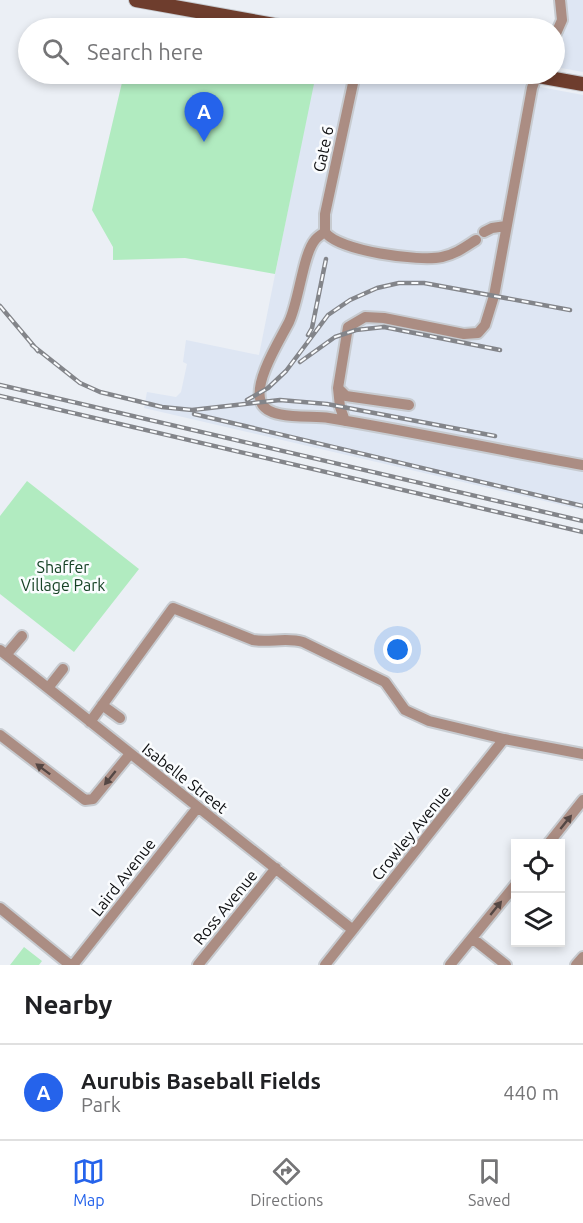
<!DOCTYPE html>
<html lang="en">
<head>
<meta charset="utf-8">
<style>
  body { margin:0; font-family:Ubuntu,sans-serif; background:#f6f6f6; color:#202124 }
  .controls { position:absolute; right:18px; bottom:18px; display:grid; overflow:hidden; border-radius:0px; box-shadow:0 3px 9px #0003 }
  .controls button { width:54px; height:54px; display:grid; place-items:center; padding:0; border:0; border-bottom:2px solid #e0e0e0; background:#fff; color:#202124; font:30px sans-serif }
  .you { position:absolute; left:398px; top:650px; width:21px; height:21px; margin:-15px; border:4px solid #fff; border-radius:50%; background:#1a73e8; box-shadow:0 0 0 9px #1a73e833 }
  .badge { display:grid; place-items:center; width:39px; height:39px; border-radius:50%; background:#2563eb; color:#fff; font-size:20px; font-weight:700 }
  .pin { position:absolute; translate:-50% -50px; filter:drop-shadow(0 2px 3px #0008) }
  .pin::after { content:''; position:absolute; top:32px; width:21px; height:18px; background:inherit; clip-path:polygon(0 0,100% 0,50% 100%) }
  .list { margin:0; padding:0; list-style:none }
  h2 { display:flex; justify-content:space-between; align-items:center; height:78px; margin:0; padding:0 24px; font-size:26px }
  h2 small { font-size:20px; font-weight:400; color:#757577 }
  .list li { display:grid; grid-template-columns:39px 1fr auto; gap:18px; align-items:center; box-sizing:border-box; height:96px; padding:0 24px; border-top:2px solid #e0e0e0 }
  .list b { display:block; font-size:22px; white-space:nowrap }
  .list p { margin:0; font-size:20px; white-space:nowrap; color:#757577 }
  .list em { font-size:20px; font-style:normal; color:#757577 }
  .icon { flex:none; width:33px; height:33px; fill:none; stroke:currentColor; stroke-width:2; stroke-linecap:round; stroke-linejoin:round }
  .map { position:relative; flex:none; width:583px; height:965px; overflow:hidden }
  .search { position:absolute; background:#fff; box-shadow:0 3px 9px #0003; left:18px; right:18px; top:18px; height:66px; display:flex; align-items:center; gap:15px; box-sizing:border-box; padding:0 21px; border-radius:33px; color:#757577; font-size:22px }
  .sheet { height:174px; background:#fff }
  nav { display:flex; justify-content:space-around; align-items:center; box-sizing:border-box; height:84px; border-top:2px solid #e0e0e0; background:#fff; font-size:16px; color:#757577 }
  nav a { display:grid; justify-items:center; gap:3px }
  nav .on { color:#2563eb }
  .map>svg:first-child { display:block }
</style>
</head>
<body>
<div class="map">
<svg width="583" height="965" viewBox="0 0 583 965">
  <rect width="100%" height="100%" fill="#ebeff5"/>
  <!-- built -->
  <path fill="#dee6f3" d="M565,0h18v72l-22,-4z
    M315,74h155l113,21v415l-439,-102 3,-16 29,5 5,-5 6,-28 -4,-2 3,-22 73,15z"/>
  <!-- green -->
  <path fill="#b1ebc0" d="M124,74h192l-41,200 -90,-16 -72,2v-13l-21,-37z
    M27,481l112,88 -65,83 -74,-58v-78z
    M24,947l18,14 -3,4h-29z"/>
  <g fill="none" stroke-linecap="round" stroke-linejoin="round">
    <defs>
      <path id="minor" d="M554,38l8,-18 -2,-20
        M325,232c-3,2 -8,5 -10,8 -12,14 -16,61 -26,82 -9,18 -36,60 -28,80 7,19 51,13 68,16 85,14 169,32 254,47
        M325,232v-18l30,-140
        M325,232c13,19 95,30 117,25 14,-3 23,-10 34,-17
        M484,232l8,-4 14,-2
        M338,388l2,19 5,14
        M409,405l-63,-9 -8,-8 10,-61 17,-10 19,1 80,16 14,-1 7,-8 9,-29 38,-208 5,-14
        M0,650l353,280
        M6,655l16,-19
        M48,688l15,-19
        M102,705l18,13
        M90,722l83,-114 80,32c16,3 33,-3 50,2l82,40 20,28 24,11 75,18 79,15
        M0,735l85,65 8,-1 37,-45
        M548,844l35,-44
        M0,908l70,57
        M472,938l34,27
        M73,965l125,-158
        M198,965l78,-97
        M325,965l179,-226
        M450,965l66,-81
        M576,965l7,-8"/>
      <path id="major" d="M136,0l155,28
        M527,74l56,10"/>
    </defs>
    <!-- minor casing -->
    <use href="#minor" stroke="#c7cbd0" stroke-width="14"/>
    <!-- major casing -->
    <use href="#major" stroke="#c7cbd0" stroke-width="16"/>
    <!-- minor -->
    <use href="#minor" stroke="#ab8d83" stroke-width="10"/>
    <!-- major -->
    <use href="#major" stroke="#6e3d2d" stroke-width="14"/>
    <defs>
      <path id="rail" d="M0,306l38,45
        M308,335l4,-7 14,-69
        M32,345l48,38 20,9 62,15 30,3 88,-10 47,4 168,32
        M300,362l35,-25 21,-7 28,-3 116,23
        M0,385l583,136
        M0,396l583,136
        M247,400l21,-12 18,-17 42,-56 22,-15 27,-12 22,-5h25l146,27
        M194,414l389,92"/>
    </defs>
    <!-- rail casing -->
    <use href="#rail" stroke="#83858a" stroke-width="4.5"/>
    <!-- rail -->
    <use href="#rail" stroke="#fafcfe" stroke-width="2" stroke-dasharray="7" stroke-linecap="butt"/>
  </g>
  <!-- one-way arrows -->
  <defs><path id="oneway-solid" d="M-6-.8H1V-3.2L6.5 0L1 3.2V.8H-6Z" transform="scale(1.5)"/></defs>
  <g fill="#544744">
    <use href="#oneway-solid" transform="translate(43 769) rotate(-143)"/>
    <use href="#oneway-solid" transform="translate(110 778) rotate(129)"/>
    <use href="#oneway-solid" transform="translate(566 822) rotate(-51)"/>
    <use href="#oneway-solid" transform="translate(496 908) rotate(-51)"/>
  </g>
  <g text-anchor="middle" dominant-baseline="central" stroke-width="5" stroke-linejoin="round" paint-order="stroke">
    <!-- street labels -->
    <g font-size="16" fill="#0d0e10" stroke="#fafcfe">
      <text transform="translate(323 149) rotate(-78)">Gate 6</text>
      <text transform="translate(185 778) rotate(38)">Isabelle Street</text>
      <text transform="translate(411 833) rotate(-51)">Crowley Avenue</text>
      <text transform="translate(123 877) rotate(-52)">Laird Avenue</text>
      <text transform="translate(225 907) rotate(-51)">Ross Avenue</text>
    </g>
    <!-- park labels -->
    <g font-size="16" fill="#164225" stroke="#fafcfe">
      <text x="63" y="567">Shaffer<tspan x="63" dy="18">Village Park</tspan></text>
    </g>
  </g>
</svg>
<div class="controls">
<button><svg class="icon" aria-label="locate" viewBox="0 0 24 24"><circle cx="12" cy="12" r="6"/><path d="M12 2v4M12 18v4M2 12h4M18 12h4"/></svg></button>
<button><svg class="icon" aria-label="layers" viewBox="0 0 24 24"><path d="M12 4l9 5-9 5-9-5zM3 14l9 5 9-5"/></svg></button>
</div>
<div class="you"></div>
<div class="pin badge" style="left:204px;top:142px">A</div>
<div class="search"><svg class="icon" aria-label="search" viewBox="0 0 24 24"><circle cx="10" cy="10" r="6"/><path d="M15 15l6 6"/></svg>Search here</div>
</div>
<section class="sheet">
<h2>Nearby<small></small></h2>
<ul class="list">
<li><span class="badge">A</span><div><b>Aurubis Baseball Fields</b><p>Park</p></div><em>440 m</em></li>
</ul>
</section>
<nav>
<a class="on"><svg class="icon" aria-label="map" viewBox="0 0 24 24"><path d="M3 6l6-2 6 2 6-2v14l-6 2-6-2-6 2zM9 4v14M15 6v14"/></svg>Map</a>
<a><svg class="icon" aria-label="directions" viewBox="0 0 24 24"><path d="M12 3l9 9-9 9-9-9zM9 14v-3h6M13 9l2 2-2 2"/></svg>Directions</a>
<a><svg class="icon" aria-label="saved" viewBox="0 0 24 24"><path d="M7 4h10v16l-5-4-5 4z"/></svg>Saved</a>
</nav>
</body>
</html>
